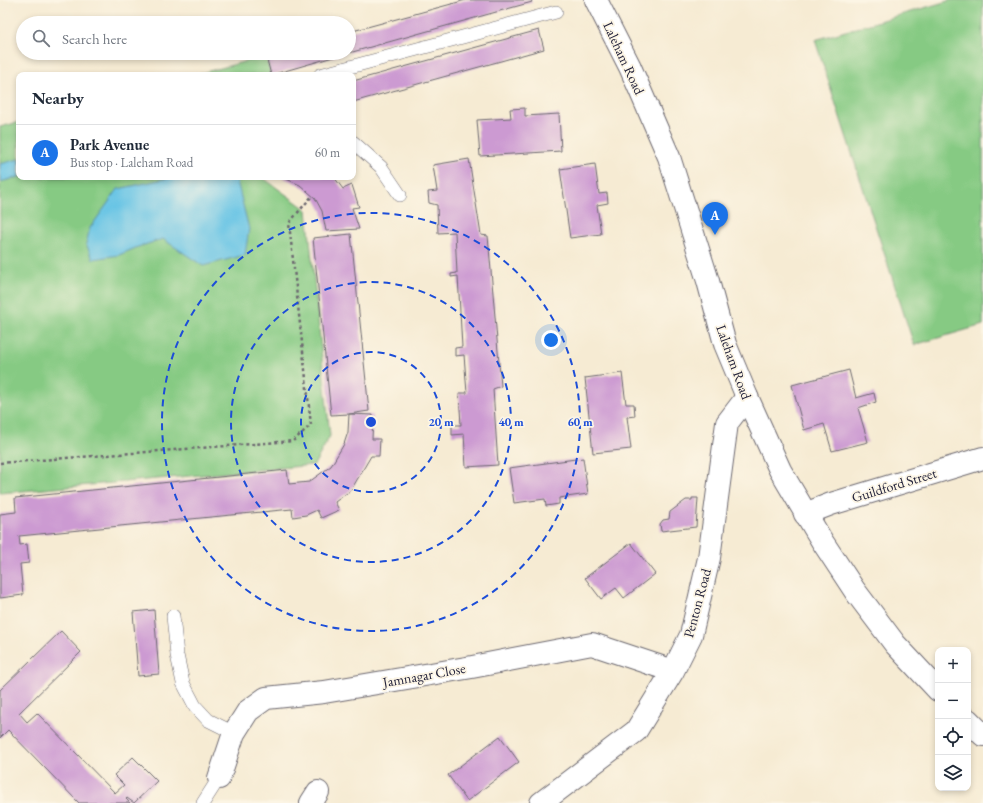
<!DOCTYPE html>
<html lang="en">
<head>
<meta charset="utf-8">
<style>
  body { margin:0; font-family:"EB Garamond",serif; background:#f6f6f7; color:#1f2937 }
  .controls { position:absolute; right:12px; bottom:12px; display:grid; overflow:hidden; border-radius:8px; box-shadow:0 2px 6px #0003 }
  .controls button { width:36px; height:36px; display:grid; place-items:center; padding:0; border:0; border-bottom:1px solid #e0e1e3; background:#fff; color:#1f2937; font:20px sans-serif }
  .you { position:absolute; left:551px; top:340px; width:14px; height:14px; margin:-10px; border:3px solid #fff; border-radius:50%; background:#1a73e8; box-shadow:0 0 0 6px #1a73e833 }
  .badge { display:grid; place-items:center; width:26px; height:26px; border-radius:50%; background:#1a73e8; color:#fff; font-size:13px; font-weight:700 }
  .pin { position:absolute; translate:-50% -33px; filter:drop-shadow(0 1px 2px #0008) }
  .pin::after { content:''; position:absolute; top:21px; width:14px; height:12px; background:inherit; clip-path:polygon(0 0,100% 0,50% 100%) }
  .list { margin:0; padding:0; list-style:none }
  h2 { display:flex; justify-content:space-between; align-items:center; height:52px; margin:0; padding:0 16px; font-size:17px }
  h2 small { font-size:13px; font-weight:400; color:#747a83 }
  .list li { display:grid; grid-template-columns:26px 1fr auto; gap:12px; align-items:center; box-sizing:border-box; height:56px; padding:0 16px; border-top:1px solid #e0e1e3 }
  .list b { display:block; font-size:15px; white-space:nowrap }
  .list p { margin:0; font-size:13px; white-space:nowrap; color:#747a83 }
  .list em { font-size:13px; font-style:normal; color:#747a83 }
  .icon { flex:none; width:22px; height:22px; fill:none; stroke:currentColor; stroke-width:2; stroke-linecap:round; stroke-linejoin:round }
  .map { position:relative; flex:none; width:983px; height:803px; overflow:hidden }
  .search { position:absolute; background:#fff; box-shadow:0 2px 6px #0003; left:16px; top:16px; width:340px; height:44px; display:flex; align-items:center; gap:10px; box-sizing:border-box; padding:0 14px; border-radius:22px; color:#747a83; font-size:15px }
  .panel { position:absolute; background:#fff; box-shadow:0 2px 6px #0003; left:16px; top:72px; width:340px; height:108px; border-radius:8px }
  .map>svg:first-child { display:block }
</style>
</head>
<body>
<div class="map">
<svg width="983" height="803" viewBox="0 0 983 803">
  <rect width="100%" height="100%" fill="#fcf5e5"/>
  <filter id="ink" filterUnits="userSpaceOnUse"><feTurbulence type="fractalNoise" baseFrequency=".025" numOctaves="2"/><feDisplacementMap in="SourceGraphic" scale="8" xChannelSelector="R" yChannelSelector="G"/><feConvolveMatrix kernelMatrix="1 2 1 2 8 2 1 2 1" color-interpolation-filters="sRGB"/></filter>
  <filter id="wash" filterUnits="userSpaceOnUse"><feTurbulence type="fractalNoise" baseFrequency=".012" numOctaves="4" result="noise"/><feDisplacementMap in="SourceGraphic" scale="16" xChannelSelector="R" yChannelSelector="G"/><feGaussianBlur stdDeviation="0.9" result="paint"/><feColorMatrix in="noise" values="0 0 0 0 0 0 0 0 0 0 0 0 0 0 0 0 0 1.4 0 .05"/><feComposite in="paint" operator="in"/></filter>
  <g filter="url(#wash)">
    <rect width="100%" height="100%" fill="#f6ebd3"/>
    <!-- green -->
    <path fill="#86ca83" stroke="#54765f" d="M951,0h32v325l-69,20 -99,-305z
      M266,56l5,19h-77z
      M19,122v55h243l45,33 23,226 -16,29 -314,28v-366z"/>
    <!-- water -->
    <path fill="#67c4e5" stroke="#447390" d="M19,159v18l-19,5v-18z
      M173,177h63l13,52 -4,26 -42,11 -40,-27 -25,8 -19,8 -26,4 -7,-15 4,-16 28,-39z"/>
    <g id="blocks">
      <!-- building -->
      <path fill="#cc9ad2" d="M466,0h65l1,2 -183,51v-21z
        M539,30l5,19 -191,53v-21z
        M275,53h72l-76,22 -5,-19z
        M525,108v8l34,-2 2,37 -81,5 -3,-36 34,-2 -1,-9z
        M469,159l12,76 7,1 13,150 -8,3 5,76 -32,2 -2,-33 -12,1v-10h9l-2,-32h8l-3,-38 -9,1v-8l7,-1 -4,-71 -7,1v-3l6,-1 -2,-41 -17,1 -1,-28 -8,-2 -1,-11 9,-1 -4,-26z
        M595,164l4,30 8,-1 1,10 -11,2 4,29 -31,4 -10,-69z
        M282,177h52l9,12 9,-4 7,22 -7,1 7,21 -33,2 -4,-20 -7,-13 -15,-13z
        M351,234l18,177 -20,3 24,1 -1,24h8l-1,17h-8l-20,34 -16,12 4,8 -18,8 -4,-8 -11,5 -13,2 -1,-8 -273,27 1,9 7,-1 2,19 -9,1 3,31 -23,3v-84l16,-2 -1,-14 272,-28 2,14 20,-2 22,-16 13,-22 4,-12 1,-18 -18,1 -18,-177z
        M849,370l7,28 18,-5 2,9 -18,6 10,34 -36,9 -8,-27 -20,6 -12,-45z
        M622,373l4,31h8l1,12 -8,1 4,32 -38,4 -8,-75z
        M583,458l5,36 -29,4v6l-13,2 -1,-7 -31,4 -5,-35z
        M692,498h6l-2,29 -35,4 -1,-7 3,-4 6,-1 1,-7 16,-12h6z
        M631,543l24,31 -31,24 -8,-10 -15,11 -16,-21z
        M154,610l5,64 -21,2 -5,-64z
        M61,631l20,21 -62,61 8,9 10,-9 78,80 9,-8 -10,-10 19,-18 24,24 -23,22 -7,-5 -1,1 4,4h-51l-71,-73 -8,8v-48z
        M500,736l19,26 -52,39 -19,-26z"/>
    </g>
  </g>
  <g filter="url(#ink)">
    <use href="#blocks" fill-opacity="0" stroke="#6c6870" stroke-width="1"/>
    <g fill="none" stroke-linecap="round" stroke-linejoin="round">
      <defs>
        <path id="lane" d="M320,75l236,-63
          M353,142l28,25 19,28
          M173,616l4,39 6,28 12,23 13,14 26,13
          M203,803l16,-25"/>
        <path id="street" d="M805,514l26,-10 152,-46
          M219,778l15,-45 14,-22 18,-13 58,-6 148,-25 120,-23 81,27
          M311,803l7,-11
          M541,803l95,-72 37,-60 18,-36 18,-77 18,-135 20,-26"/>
        <path id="secondary" d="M596,0l34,67 39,90 39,124 17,63 22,53 33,73 42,71 33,50 40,53 43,46
          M968,720l15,15"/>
      </defs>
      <!-- lane casing -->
      <use href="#lane" stroke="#6c6870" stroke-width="14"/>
      <!-- street casing -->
      <use href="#street" stroke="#6c6870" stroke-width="24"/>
      <!-- secondary casing -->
      <use href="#secondary" stroke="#6c6870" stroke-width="24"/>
      <!-- path -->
      <path stroke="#6c6870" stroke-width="2.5" stroke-dasharray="3 3" stroke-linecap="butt" d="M0,463l293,-22 18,-16 -22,-202 23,-27"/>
      <!-- lane -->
      <use href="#lane" stroke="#fff" stroke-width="13"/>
      <!-- street -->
      <use href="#street" stroke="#fff" stroke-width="22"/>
      <!-- secondary -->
      <use href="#secondary" stroke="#fff" stroke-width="22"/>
    </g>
  </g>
  <!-- distance rings -->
  <g fill="none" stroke="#1d4ed8" stroke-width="2" stroke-dasharray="7 5">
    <circle cx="371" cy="422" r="70"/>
    <circle cx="371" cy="422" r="140"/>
    <circle cx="371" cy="422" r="209"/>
  </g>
  <g text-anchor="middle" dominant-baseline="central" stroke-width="3.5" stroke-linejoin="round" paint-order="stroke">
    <!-- street labels -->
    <g font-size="14" fill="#22223b" stroke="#fcf5e5">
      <text transform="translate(624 58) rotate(65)">Laleham Road</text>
      <text transform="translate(734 362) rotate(70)">Laleham Road</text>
      <text transform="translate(894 485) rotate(-17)">Guildford Street</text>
      <text transform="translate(697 603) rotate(-75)">Penton Road</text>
      <text transform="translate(424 675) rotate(-10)">Jamnagar Close</text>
    </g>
  </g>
  <circle cx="371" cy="422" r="6" fill="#1d4ed8" stroke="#fcf5e5" stroke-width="2"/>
  <g font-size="12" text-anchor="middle" font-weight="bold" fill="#1d4ed8" stroke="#fcf5e5" stroke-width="3.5" stroke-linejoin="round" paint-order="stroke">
    <text x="441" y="426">20 m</text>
    <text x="511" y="426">40 m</text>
    <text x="580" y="426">60 m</text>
  </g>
</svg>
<div class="controls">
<button>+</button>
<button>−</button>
<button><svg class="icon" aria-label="locate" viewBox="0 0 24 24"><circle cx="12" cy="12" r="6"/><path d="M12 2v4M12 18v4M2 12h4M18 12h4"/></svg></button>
<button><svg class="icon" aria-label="layers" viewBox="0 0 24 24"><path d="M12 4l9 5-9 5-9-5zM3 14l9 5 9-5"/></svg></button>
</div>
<div class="you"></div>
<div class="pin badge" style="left:715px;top:235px">A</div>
<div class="search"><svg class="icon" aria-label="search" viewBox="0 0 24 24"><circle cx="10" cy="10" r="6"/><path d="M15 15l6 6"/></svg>Search here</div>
<section class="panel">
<h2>Nearby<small></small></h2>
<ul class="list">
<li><span class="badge">A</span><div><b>Park Avenue</b><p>Bus stop · Laleham Road</p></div><em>60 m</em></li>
</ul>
</section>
</div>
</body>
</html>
